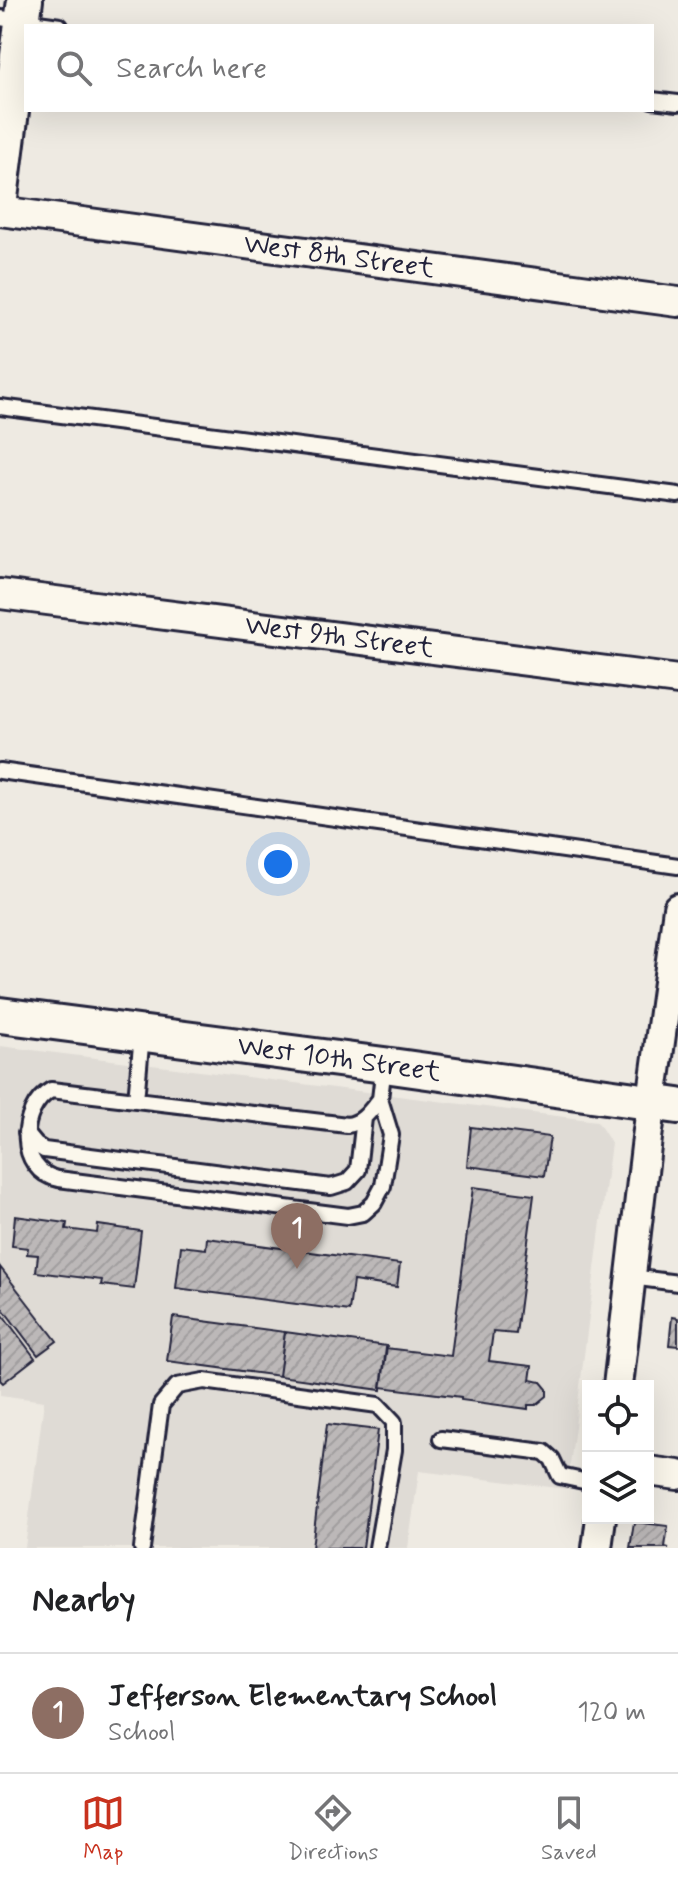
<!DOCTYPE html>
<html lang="en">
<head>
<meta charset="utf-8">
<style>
  body { margin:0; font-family:Mynerve,sans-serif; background:#f2f2f2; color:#202124 }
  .controls { position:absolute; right:24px; bottom:24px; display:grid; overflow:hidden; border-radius:0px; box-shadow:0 8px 32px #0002 }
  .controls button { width:72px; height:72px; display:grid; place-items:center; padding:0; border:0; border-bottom:2px solid #e0e0e0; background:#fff; color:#202124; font:40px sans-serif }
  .you { position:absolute; left:278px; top:864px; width:28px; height:28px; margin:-20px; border:6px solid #fff; border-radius:50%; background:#1a73e8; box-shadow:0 0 0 12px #1a73e833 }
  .badge { display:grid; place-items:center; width:52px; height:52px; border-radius:50%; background:#c8321e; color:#fff; font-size:26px; font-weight:700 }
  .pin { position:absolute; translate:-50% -66px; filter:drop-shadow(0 2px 4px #0008) }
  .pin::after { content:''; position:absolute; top:42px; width:28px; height:24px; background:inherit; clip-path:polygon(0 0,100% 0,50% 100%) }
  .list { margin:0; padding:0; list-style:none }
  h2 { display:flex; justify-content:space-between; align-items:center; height:104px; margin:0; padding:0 32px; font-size:34px }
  h2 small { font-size:26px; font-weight:400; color:#757577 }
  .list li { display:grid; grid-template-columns:52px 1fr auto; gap:24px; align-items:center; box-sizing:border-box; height:120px; padding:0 32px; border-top:2px solid #e0e0e0 }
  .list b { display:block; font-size:30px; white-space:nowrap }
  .list p { margin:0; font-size:26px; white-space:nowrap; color:#757577 }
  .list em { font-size:26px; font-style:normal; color:#757577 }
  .icon { flex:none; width:44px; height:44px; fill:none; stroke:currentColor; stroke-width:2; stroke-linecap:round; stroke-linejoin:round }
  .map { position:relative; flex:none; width:678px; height:1548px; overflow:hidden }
  .search { position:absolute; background:#fff; box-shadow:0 8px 32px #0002; left:24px; right:24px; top:24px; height:88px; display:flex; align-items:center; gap:20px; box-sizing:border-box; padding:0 28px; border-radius:0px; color:#757577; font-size:30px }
  .sheet { height:224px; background:#fff }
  nav { display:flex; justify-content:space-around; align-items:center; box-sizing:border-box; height:112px; border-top:2px solid #e0e0e0; background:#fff; font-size:22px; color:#757577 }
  nav a { display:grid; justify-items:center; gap:4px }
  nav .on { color:#c8321e }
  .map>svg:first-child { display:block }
</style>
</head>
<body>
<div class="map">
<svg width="678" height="1548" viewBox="0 0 678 1548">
  <defs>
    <pattern id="building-hatch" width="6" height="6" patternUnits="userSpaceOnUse" patternTransform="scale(2)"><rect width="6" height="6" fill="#bcb8b8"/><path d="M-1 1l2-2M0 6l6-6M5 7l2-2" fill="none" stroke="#a19e9f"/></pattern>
  </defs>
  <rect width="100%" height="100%" fill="#eeeae2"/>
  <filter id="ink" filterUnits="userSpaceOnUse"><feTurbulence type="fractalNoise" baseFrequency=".0125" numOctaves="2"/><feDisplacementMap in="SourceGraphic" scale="16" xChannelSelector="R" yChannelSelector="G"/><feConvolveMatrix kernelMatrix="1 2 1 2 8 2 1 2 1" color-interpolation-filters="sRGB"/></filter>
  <g filter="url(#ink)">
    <!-- built -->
    <path fill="#dfdbd5" d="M0,1046l597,75 14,22 -44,346 -148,-18 -11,77h-383l19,-147 -44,-6z"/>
    <!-- building -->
    <path fill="url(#building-hatch)" stroke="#22223b" stroke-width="2" d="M471,1127l79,10 -6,39 -77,-10z
      M473,1187l61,8 -18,139 -23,-2 -4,29 43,5 -2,14 11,2 6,7v7l-11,9h-8v4l-67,-9v-3l-80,-10 5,-39 65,8z
      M15,1216l52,7 -1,6 31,4 1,-8 43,6 -7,58 -33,-4 1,-5 -66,-8 2,-17 -11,-1 1,-6 -16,-2z
      M207,1238l193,26 -3,23 -44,-6 -4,30 -173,-23 5,-42 25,3z
      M0,1267l57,74 -19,14 -38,-50z
      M0,1311l35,47 -32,25 -3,-3z
      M173,1317l112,15 -6,44 -112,-15z
      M672,1317l6,1v28l-9,-1z
      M285,1332l102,14 -6,44 -102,-14z
      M327,1424l51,6 -15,118h-51z
      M634,1522l34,4 -3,21 4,1h-39z"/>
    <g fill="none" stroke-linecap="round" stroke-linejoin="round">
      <defs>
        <path id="service" d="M0,18l60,8
          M652,100l26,3
          M0,407l678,88
          M0,771l678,95
          M142,1034l-6,66 -85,-10c-33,19 -34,81 7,89l290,37 15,-3 11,-10 9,-17 8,-51 -11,-36 4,-34
          M136,1100l211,25c16,-2 23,-14 33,-26
          M26,1133l10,12 8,5 287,37 16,-5 11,-12 6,-52
          M631,1277l47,6
          M441,1439l103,13 8,7 8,17 28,6
          M142,1548l19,-143 16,-19 27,-5 174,24 16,17v28l-17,98"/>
        <g id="minor">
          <path id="s1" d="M0,211l678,91"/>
          <path id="s2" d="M0,594l678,86"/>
          <path d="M618,1386l29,-248 31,-230"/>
          <path d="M648,1471l30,4"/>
          <path d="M597,1548l4,-30"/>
        </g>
        <g id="tertiary">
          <path d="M0,198l25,-198"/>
          <path id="s3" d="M0,1015l384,50 294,41"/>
        </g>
      </defs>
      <!-- service casing -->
      <use href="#service" stroke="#22223b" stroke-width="20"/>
      <!-- minor casing -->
      <use href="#minor" stroke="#22223b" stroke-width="34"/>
      <!-- tertiary casing -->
      <use href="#tertiary" stroke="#22223b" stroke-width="40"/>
      <!-- service -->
      <use href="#service" stroke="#fbf7ec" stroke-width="14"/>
      <!-- minor -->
      <use href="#minor" stroke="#fbf7ec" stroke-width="28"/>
      <!-- tertiary -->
      <use href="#tertiary" stroke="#fbf7ec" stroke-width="34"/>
    </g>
  </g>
  <g text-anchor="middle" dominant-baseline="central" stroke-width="8" stroke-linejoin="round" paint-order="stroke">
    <!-- street labels -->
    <g font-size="28" fill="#22223b" stroke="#fbf7ec">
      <text stroke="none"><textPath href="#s1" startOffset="342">West 8th Street</textPath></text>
      <text stroke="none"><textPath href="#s2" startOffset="342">West 9th Street</textPath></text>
      <text stroke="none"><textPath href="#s3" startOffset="342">West 10th Street</textPath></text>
    </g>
  </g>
</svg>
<div class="controls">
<button><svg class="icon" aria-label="locate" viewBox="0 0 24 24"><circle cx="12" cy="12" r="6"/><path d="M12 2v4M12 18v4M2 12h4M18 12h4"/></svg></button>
<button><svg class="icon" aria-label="layers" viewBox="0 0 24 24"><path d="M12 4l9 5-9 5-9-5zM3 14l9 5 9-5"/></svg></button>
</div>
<div class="you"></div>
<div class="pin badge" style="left:297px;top:1269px;background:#8d6e63">1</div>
<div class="search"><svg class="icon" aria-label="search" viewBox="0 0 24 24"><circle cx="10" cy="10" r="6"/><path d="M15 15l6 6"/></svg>Search here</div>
</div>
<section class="sheet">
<h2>Nearby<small></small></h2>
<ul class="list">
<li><span class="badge" style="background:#8d6e63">1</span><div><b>Jefferson Elementary School</b><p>School</p></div><em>120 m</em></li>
</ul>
</section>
<nav>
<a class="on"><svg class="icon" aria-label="map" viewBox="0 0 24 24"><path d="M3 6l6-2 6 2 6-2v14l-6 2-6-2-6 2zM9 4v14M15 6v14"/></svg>Map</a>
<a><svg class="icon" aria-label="directions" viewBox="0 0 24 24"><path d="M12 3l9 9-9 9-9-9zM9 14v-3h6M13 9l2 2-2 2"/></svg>Directions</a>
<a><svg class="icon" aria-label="saved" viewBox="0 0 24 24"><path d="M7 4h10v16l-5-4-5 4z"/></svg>Saved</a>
</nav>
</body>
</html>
